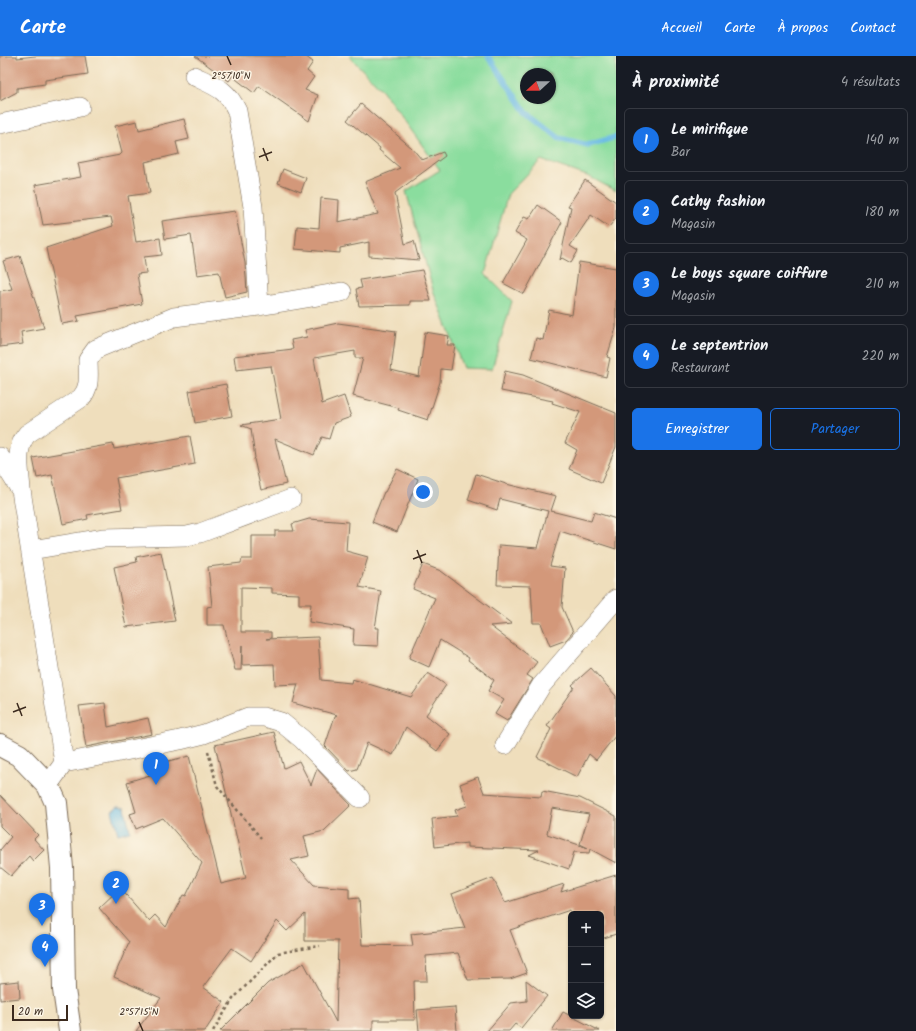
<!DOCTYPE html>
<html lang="fr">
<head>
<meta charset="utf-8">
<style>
  body { margin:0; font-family:Kalam,sans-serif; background:#20242c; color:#f1f3f6 }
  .controls { position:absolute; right:12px; bottom:12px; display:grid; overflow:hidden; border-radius:6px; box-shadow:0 1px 3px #0004 }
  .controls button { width:36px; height:36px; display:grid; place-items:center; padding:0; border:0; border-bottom:1px solid #363941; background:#171b24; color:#f1f3f6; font:20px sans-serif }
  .compass { position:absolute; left:520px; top:12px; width:36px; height:36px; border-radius:50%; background:#171b24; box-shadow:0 1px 3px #0004; rotate:249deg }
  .scale { position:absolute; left:12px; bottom:10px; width:56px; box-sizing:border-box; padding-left:4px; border:2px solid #3b2a1e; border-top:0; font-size:11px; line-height:14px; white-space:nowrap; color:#3b2a1e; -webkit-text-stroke:3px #fcf5e5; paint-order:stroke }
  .you { position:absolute; left:423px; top:436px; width:14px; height:14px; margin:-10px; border:3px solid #fff; border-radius:50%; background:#1a73e8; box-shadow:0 0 0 6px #1a73e833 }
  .badge { display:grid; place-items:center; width:26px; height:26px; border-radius:50%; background:#1a73e8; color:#fff; font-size:13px; font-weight:700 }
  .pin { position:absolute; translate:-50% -33px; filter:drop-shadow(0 1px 2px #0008) }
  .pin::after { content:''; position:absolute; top:21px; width:14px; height:12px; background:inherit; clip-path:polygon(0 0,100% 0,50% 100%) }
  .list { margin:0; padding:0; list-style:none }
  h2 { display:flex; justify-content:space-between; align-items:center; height:52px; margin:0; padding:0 16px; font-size:17px }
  h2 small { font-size:13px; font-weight:400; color:#9ea1a6 }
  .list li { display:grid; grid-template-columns:26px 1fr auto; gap:12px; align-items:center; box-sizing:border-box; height:64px; margin:0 8px 8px; padding:0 8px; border:1px solid #363941; border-radius:6px }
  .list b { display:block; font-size:15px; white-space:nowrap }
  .list p { margin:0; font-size:13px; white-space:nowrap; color:#9ea1a6 }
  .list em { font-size:13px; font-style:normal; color:#9ea1a6 }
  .actions { display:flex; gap:8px; padding:12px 16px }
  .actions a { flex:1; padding:9px 0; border:1px solid #1a73e8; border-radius:6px; text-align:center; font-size:14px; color:#1a73e8 }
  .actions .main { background:#1a73e8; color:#fff }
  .icon { flex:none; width:22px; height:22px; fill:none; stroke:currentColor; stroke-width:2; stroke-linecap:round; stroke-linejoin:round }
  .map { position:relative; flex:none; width:616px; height:975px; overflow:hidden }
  header { display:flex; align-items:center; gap:24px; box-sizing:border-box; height:56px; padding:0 20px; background:#1a73e8; color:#fff }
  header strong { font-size:19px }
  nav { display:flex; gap:22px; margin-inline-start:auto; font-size:14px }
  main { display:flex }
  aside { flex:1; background:#171b24 }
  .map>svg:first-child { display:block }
</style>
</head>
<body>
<header>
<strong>Carte</strong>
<nav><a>Accueil</a><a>Carte</a><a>À propos</a><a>Contact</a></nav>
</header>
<main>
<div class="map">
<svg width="616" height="975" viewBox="0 0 616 975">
  <rect width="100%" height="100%" fill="#fcf5e5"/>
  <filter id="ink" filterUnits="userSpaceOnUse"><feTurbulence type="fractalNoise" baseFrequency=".025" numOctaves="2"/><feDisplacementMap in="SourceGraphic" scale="8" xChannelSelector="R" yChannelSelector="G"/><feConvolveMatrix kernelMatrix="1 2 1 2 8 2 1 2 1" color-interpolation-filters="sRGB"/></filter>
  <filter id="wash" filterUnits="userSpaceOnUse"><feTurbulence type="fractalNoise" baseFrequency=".012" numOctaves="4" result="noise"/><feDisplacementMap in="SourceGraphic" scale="16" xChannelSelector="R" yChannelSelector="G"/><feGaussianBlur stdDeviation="0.9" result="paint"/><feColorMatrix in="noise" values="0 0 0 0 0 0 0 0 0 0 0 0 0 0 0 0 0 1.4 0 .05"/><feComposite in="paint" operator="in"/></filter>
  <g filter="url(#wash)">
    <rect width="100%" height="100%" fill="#efdebc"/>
    <!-- green -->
    <path fill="#8add9e" stroke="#62845e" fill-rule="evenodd" d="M349,0h267v135l-26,-14 -49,-17 -33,34 -23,80 27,27 -20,68 -29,-1 -30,-78 -27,-99 34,-21 -57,-79zM526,18h24v24h-24z"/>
    <!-- water -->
    <path fill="#6abce5" stroke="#527382" d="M118,750l7,2 5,23 -12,3 -6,-23z"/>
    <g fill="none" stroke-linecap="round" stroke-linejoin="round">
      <!-- stream -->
      <path stroke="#6abce5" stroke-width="5.5" d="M488,0l38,56 33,26 29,7 28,-8"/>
    </g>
    <g id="blocks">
      <!-- building -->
      <path fill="#d3987a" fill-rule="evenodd" d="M0,0h17v2l18,-2h50l3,18 -43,6v4l-28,4v4l-17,9z
        M195,0h110l8,6 -6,9 7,6 -9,13 13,5 -9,26 -50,-35 -5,7 -22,-17 -3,5z
        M361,48l51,44 10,12 21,-8 2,4 -50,37 10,51 9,-3 5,19 -50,-4v-14l-29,6v5l-45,-4 2,-23 22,2 2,-30 18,2 -1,22 40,-8 -13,-32 35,-14 -21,-18 1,-2 -33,-28z
        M184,63l5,20 -13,3 3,12 -34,8 5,31 -22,3 8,46 24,-4 2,17 -18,2 2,16 -9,1 5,30 -65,12 2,5 -17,3 -16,-76 67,-22 -2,-9 -68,8 -8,-40 46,-8 -3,-14 42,-8 2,-2 -7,-27 22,-5 2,9z
        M283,113l23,9 -5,14 -23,-9z
        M585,124l31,22v16l-7,9 -18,-12 -21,31 8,5 -7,12 -9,-5 -2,2 11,-53 -3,-1z
        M538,149l24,17 -38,72 -21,-11 24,-43 -12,-7 9,-16 5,2z
        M235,155l10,52 2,29 -22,5 -6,-25 -22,3 -6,-40 -26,4 -3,-18z
        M20,200l24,72 -23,4 2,12 -23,3v-56l12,-2 -9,-28z
        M579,206l37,6v60l-9,29 3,1 -4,19 -75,-19 5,-20 7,2 6,-30 23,5z
        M422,214l9,31h-21v4l-51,1 -3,-17 6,-1 -2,-8z
        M338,267l58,8 -5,39 28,7 6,-45 24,4 -2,9h8l-4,25 -10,-1 -1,13 -12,38 -30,-10 1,-2 -46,-12 10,-38h-8v-7l-41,7 8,46 22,-8 7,21 -17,6 -5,16 -7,-2 -8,18 -39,-16 11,45 -25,6 -7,-31 1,-1 -4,-29 -10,-4 40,-6 -10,-53 -35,4 -2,-14 59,-7 -2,-9 16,-3 -2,-7z
        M505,315l18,4 93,38v34l-15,36 -32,-14 8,-19 -12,-7 15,-31 -28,-9 1,-2 -52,-10z
        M226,328l6,32 -37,7 -6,-32z
        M190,380l5,28 -79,14 6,31 -35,6 1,4 -25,5 -11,-49 -15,3 -4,-20 80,-14 1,5z
        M397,413l21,10 -21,53 -25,-10 12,-30h1z
        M476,418l30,10 50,12 -5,15 40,10 3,-9 22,7v30l-56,-18 -10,35 15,2 -3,39 11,25 -7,8 -16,6 -9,-23h-8l-2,-37 -34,-1 2,-40 39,3 10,-37 -48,-12 -3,11 -29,-10z
        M309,463l39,3 -2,29 22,6 -9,30 22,4 -6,37h4l-1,18 -25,-1 1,-16 -45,-7 2,-18h-12v-10l-27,-1v-5l-31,-1v45h30v6l-5,1 52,-2 3,43 30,3 1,-4 59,18 17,-24 18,12 -20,30 24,19 -13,17 -31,-24 -13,28 -26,-12 -10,26 -8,2 -24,-25 10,-30 2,-1 -44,-12 5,-19 -23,1 -1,-21 -32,1v-20l-1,25h-6l-11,-45h-17v-18l5,-1 -4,-39 33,-4 1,-4h10v-23h23v-5h19l-2,-7z
        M161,496l14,69 -49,6 -12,-60 23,-5 -1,-5z
        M423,508l18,7 71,53 -22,2 47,36 -10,13 6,4 -26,42 -12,-7 9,-14 -16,-9 6,-11 -26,-20 1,-2 -29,-18 -11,27 -20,-9 26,-60 -22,-9z
        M591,612l25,28v39l-20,25 -7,-6 -12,23 -40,-20 14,-28 -4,-3 27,-39 -2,-2z
        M105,647l3,24 40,-9 4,16 -66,13 -7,-41z
        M274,676l10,36 15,-7 12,24 6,-16 34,36 -27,26 -20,5 5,20 -18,4 23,25 35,3v11l10,-1 3,47 51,1 -2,-12 54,-6 -13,-34 41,-16 12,25 59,-19 -3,8 55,-17v59l-15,5v-25h-30l-1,-4 -60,20 17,43 -17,6 -42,1 -10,-27 -32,3 1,25h-13l1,39h-42v11h-153l48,-48 36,-20 32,59 2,-81h-33v-27l-18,17 -10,-10 -26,40 -19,-13 -29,39 21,15 -19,29h-69l25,-33 -47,-21 15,-35 -30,-34 21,-20 29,33 6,-6 11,12 17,-32 3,1 16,-33 -39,-45 -27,11 -6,-15 6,-2 -9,-30 23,-7 -2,-9 41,-10 32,128 25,-6 -31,-133z
        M478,721l6,16 57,4 1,-6 38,7 36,18v47l-26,-14 -1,4 -15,-1 -5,17 -40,-14 10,-5 -72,-3v-4l-32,4 -3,-28 25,-3 -2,-6 12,-4 -7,-22zM552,752l37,6 -9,30 8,4 -41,-14z
        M0,739l38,40 -4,4 10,11 -11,11 -4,-5 -18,20 -11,-9v-17l11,-13 -11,-11z
        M526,924l21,16 -26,32 -6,-4 -6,7h-22l24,-28 16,-2z
        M19,925l1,17 -20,2v-17z
        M455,951l2,24h-38l-2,-21z
        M563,956l8,4 29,15h-48z"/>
    </g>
  </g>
  <g filter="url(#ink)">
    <use href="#blocks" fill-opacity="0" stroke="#7a6955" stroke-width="1"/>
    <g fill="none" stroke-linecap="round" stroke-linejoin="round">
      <defs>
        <path id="street" d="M194,20c21,10 33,13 43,35l16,96 6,99
          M0,68l80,-17
          M0,401l20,32
          M31,494l72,-12 84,-2 13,-3 91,-34
          M505,689l36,-59 75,-87
          M64,707l116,-23 24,-6 44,-17h16l17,5 21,17 58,59
          M48,729l16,-22 -43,-273c-1,-18 -7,-41 6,-56l54,-36c10,-11 7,-24 7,-38l8,-11 78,-32 85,-11 83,-14"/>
        <path id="secondary" d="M0,689l19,10 29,30 8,18 6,65 2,122 6,41"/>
      </defs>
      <!-- street casing -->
      <use href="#street" stroke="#7a6955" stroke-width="20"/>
      <!-- secondary casing -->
      <use href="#secondary" stroke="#7a6955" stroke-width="24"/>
      <!-- path -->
      <path stroke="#7a6955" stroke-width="2.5" stroke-dasharray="3 3" stroke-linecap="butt" d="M208,695l9,35 44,52
        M213,975l20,-32 45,-46 42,-7"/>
      <!-- street -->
      <use href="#street" stroke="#fff" stroke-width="19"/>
      <!-- secondary -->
      <use href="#secondary" stroke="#fff" stroke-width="22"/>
    </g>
  </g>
  <!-- ticks -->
  <path fill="none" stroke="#3b2a1e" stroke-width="1.5" d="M227,0l4,9M263,92l5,13M259,101l13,-5M417,494l5,13M413,503l13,-5M17,647l5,13M13,656l13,-5M139,966l4,9"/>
  <g font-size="10" text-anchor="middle" fill="#3b2a1e" stroke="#fcf5e5" stroke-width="3" stroke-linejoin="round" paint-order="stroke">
    <text x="231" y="23">2°57'10"N</text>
    <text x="139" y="959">2°57'15"N</text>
  </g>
</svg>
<div class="controls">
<button>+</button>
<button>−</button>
<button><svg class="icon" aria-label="layers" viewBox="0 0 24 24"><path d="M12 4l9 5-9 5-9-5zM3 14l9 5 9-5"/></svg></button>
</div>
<svg class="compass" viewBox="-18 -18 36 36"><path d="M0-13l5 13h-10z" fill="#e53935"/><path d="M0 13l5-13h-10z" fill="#9ea1a6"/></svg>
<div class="scale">20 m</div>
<div class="you"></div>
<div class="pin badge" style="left:156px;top:729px">1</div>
<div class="pin badge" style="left:116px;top:848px">2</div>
<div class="pin badge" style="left:42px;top:870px">3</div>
<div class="pin badge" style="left:45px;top:911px">4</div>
</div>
<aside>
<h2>À proximité<small>4 résultats</small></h2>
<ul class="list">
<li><span class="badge">1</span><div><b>Le mirifique</b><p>Bar</p></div><em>140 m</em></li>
<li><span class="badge">2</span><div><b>Cathy fashion</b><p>Magasin</p></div><em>180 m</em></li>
<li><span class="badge">3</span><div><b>Le boys square coiffure</b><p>Magasin</p></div><em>210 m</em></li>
<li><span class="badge">4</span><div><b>Le septentrion</b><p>Restaurant</p></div><em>220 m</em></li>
</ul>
<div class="actions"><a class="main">Enregistrer</a><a>Partager</a></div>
</aside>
</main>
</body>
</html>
